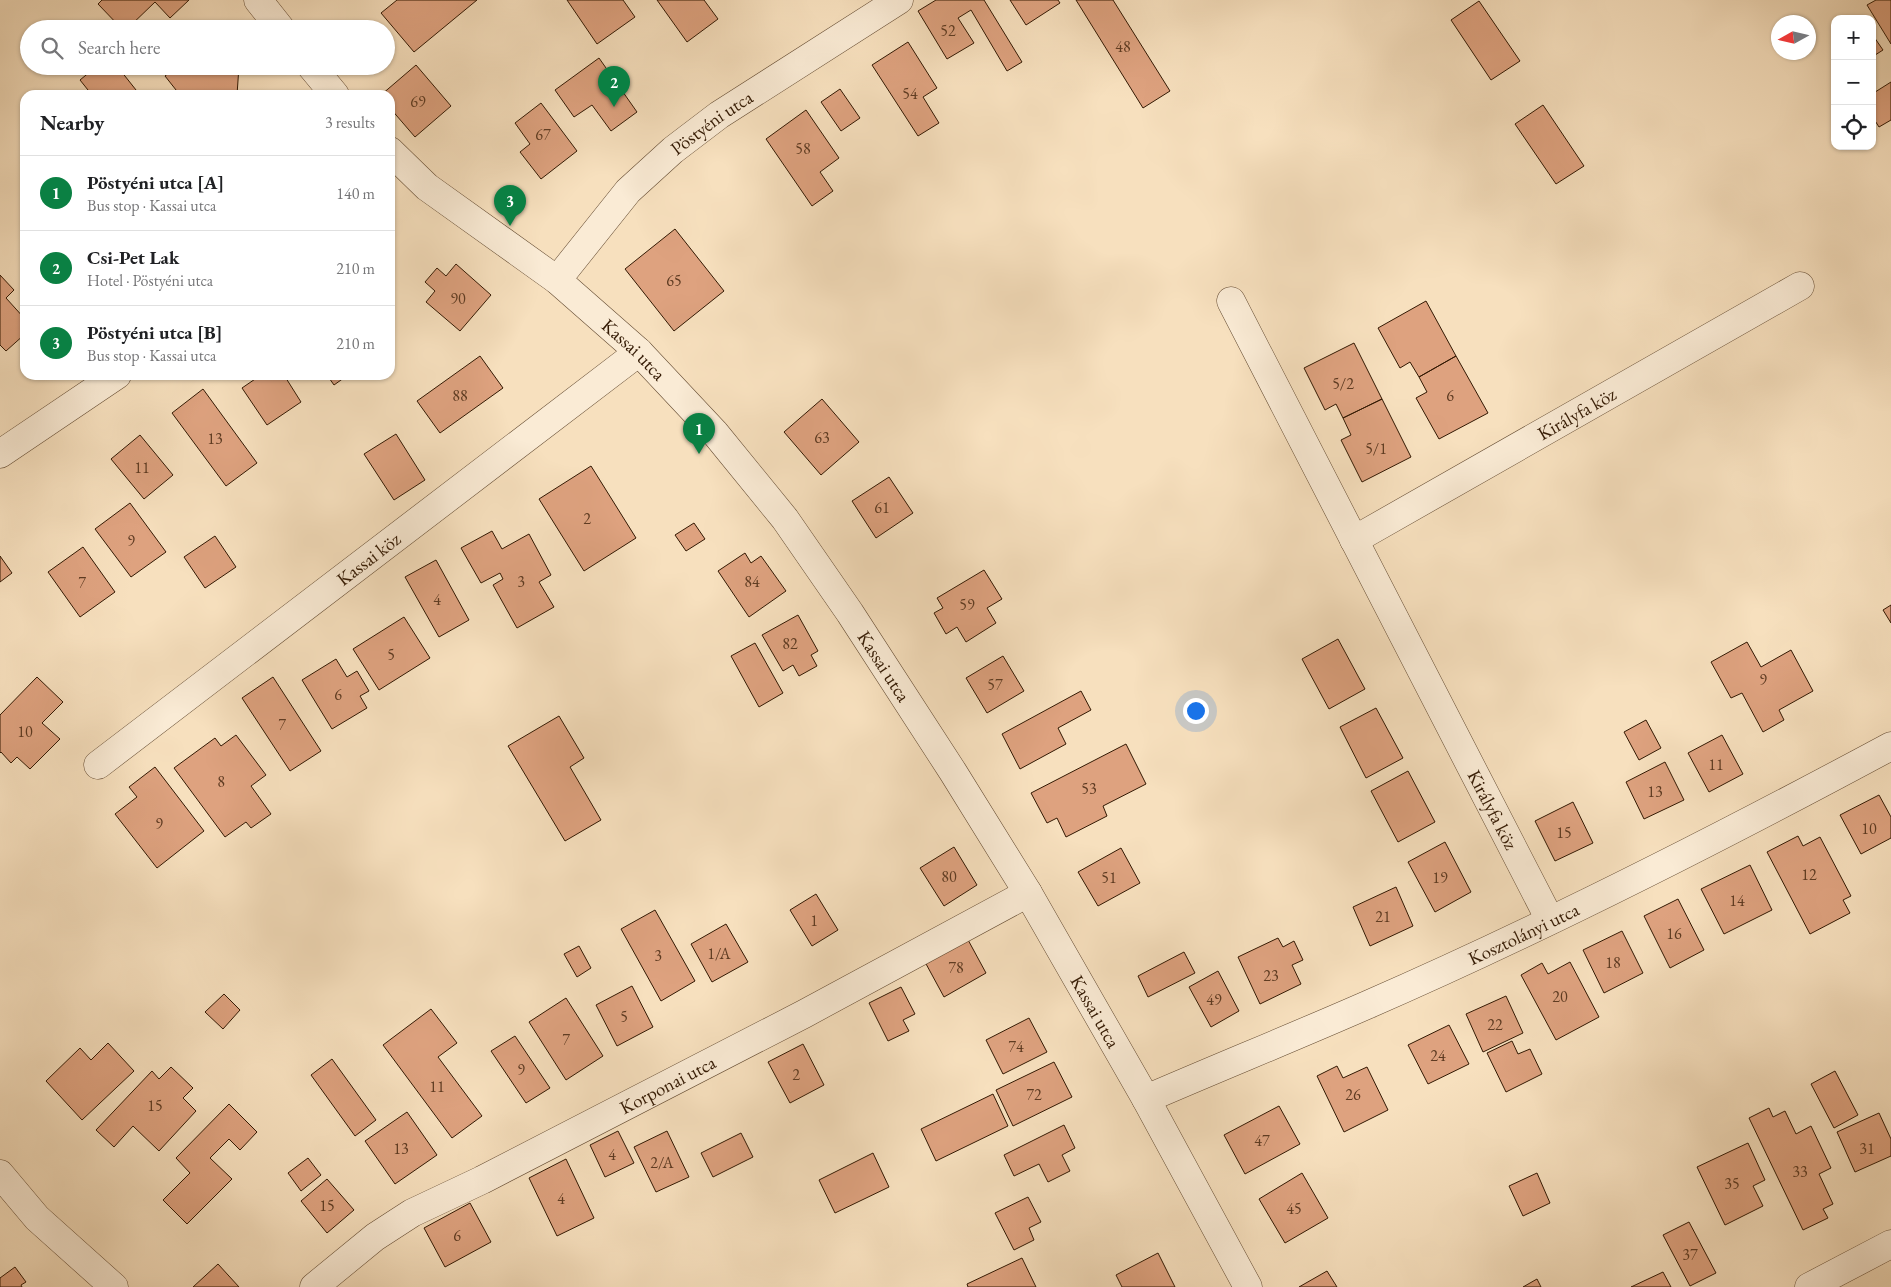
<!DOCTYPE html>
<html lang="en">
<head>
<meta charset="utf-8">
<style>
  body { margin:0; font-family:"EB Garamond",serif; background:#f2f2f2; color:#202124 }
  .controls { position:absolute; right:15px; top:15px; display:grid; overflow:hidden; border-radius:10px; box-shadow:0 1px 4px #0004 }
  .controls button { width:45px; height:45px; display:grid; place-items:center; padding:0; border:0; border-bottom:1px solid #e0e0e0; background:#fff; color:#202124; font:25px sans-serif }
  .compass { position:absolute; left:1771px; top:15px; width:45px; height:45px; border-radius:50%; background:#fff; box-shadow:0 1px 4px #0004; rotate:262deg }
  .you { position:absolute; left:1195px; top:710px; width:18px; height:18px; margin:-12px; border:4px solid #fff; border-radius:50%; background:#1a73e8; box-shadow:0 0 0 8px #1a73e833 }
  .badge { display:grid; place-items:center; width:32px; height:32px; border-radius:50%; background:#0b8043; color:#fff; font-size:16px; font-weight:700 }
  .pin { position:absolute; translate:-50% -41px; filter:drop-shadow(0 1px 2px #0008) }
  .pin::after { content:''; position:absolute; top:26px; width:18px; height:15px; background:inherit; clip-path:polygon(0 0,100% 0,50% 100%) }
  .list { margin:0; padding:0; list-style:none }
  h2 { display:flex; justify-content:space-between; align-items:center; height:65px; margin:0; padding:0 20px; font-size:21px }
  h2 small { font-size:16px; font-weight:400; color:#757577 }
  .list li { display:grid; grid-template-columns:32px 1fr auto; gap:15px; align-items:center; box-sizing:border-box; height:75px; padding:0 20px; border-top:1px solid #e0e0e0 }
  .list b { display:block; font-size:19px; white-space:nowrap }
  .list p { margin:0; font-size:16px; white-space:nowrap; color:#757577 }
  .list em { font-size:16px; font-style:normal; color:#757577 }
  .icon { flex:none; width:28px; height:28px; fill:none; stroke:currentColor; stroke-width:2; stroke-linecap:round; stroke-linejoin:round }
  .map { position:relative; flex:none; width:1891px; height:1287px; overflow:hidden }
  .search { position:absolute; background:#fff; box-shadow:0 1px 4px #0004; left:20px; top:20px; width:375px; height:55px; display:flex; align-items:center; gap:12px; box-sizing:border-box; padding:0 18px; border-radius:28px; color:#757577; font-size:19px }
  .panel { position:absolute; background:#fff; box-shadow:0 1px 4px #0004; left:20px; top:90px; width:375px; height:290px; border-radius:15px }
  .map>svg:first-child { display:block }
</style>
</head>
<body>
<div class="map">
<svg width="1891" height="1287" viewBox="0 0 1891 1287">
  <rect width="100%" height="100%" fill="#f7e0be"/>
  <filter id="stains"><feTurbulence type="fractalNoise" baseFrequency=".004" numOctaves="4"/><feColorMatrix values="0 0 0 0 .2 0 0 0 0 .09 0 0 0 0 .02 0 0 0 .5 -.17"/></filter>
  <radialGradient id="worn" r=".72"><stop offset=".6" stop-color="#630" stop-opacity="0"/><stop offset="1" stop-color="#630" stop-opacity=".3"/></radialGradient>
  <!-- building -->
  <path fill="#dea27f" stroke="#331903" d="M102,0h87l-19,18 -15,-16 -28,27h-5l-24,-25z
    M397,0h80l-63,52 -33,-39z
    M567,0h56l12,17 -38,27z
    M657,0h47l14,19 -31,23z
    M936,0h48l38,62 -15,9 -36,-61 -13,8 16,25 -27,16 -29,-48z
    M1010,0h48l2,3 -34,22z
    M1076,0h37l57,91 -27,17z
    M1876,0h15v44l-24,-39z
    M1479,1l41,60 -29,19 -40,-60z
    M1872,34l11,16 -11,7z
    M908,42l29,46 -14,9 16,26 -21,13 -46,-71z
    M599,58l38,54 -26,19 -19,-26 -18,12 -19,-27z
    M416,65l35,41 -36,31 -25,-29v-13h-9z
    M97,66h20l23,29h-48l-12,-15z
    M177,66h62l-2,29h-57l-15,-19z
    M1891,82v38l-12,7 -7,-11v-22z
    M840,89l20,29 -19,13 -20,-29z
    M541,103l36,48 -36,28 -21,-27 10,-8 -15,-21z
    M1543,105l41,61 -28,18 -41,-60z
    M806,110l33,48 -19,14 13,19 -21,15 -46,-67z
    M675,229l49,62 -50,40 -49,-62z
    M456,264l35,31 -31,36 -34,-29 9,-11 -10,-9 12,-14 9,8z
    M0,275l14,15 -8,8 19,21v15l-19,17 -6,-6z
    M1426,301l30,55 -37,21 -9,-15 -10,6 -22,-40z
    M1354,343l28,56 -39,19 -7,-14 -11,6 -21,-42z
    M480,356l23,32 -63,45 -23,-32z
    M1456,356l32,57 -49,26 -23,-41 11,-6 -8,-15z
    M261,375h23l17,27 -34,23 -25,-37z
    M327,375h21l-14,10z
    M203,389l54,74 -31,23 -54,-73z
    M822,399l37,43 -38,33 -37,-43z
    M1382,399l29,58 -49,25 -21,-42 10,-5 -8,-17z
    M396,434l29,46 -31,20 -30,-46z
    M140,435l33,40 -29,24 -33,-40z
    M591,466l45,72 -52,33 -45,-72z
    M889,477l24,36 -37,25 -24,-37z
    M130,503l36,49 -35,25 -36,-48z
    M694,523l11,16 -19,12 -11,-16z
    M492,531l10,18 27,-15 22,41 -12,7 15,25 -37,21 -24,-43 10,-6 -3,-6 -19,10 -20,-35z
    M215,536l21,31 -31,21 -21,-31z
    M83,547l32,45 -35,25 -32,-45z
    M745,553l6,10 10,-7 25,35 -37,26 -31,-46z
    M0,556l12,17 -12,9z
    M436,560l33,60 -30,17 -34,-60z
    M984,570l18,29 -15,9 9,15 -30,19 -9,-15 -11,7 -12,-21 9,-5 -6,-10z
    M1891,605v18l-8,-13z
    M798,615l20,36 -7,4 6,11 -18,10 -6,-11 -10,6 -21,-36z
    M404,617l26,41 -51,32 -26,-41z
    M1338,639l27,50 -36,20 -27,-50z
    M1747,642l14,25 30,-17 22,41 -34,19 5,10 -21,12 -21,-39 -11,5 -20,-36z
    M755,643l28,50 -24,14 -28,-51z
    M1003,656l21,35 -37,22 -21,-35z
    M336,659l11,18 10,-6 12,20 -9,5 7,12 -35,21 -30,-49z
    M37,677l26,25 -21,21 18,16 -30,30 -13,-12 -6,6 -10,-11 -1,1v-38z
    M273,677l48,74 -31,20 -48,-73z
    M1081,691l10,19 -33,18 8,16 -46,25 -18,-35z
    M1376,708l27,50 -37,20 -26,-51z
    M559,716l25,42 -14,9 31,53 -36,21 -57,-95z
    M1646,720l15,28 -22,12 -15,-28z
    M236,735l30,40 -15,11 20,28 -20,14 -5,-6 -21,15 -51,-69 41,-30 6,8z
    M1722,735l21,39 -34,18 -21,-39z
    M1126,744l20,40 -43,22 4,10 -41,21 -9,-19 -10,5 -16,-30z
    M1665,762l19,38 -40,19 -18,-37z
    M155,767l49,64 -47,37 -42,-54 22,-17 -8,-10z
    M1408,771l27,51 -37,20 -27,-51z
    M1879,795l12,22v21l-30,16 -21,-39z
    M1573,802l20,41 -38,18 -20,-40z
    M1798,836l5,10 17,-9 31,59 -8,4 7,13 -40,21 -43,-82z
    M1445,842l26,50 -36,20 -27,-50z
    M954,847l23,38 -33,21 -24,-38z
    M1121,848l19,35 -42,23 -20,-34z
    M1750,865l22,45 -48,24 -23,-45z
    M1396,887l17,39 -43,20 -17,-39z
    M816,894l22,36 -26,16 -22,-36z
    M1678,899l26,51 -34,18 -26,-52z
    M655,910l40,71 -34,20 -40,-72z
    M726,924l22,38 -36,20 -21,-38z
    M1622,931l21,42 -39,20 -21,-43z
    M967,938l19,35 -42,24 -19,-35z
    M1278,938l5,9 11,-6 9,19 -11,5 9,19 -41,20 -22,-47z
    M579,946l12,22 -14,9 -13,-23z
    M1184,952l11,21 -47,24 -10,-21z
    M1570,962l29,55 -43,23 -35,-65 21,-12 6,11z
    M1218,971l21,40 -28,16 -22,-40z
    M632,986l21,41 -36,19 -21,-41z
    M901,987l14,27 -12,6 6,11 -21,10 -19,-38z
    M224,994l16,16 -17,19 -18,-17z
    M1506,996l17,37 -40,19 -17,-38z
    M566,998l37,58 -37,24 -37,-58z
    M431,1009l26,34 -19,14 44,59 -30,22 -69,-93z
    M1029,1018l18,34 -44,22 -17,-34z
    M1449,1025l20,39 -41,20 -20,-39z
    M515,1036l35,52 -24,15 -35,-52z
    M1512,1041l6,13 12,-5 12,25 -36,18 -19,-39z
    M108,1043l26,28 -52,49 -36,-39 34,-33 11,12z
    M803,1044l21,41 -34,18 -22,-41z
    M332,1059l44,61 -21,16 -44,-61z
    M1054,1062l18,35 -59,29 -17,-36z
    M1337,1066l6,12 24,-11 21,43 -44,22 -27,-56z
    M171,1067l22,21 -10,10 13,13 -37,40 -26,-25 -19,21 -18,-17 56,-59 7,8z
    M1835,1071l23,44 -24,13 -23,-44z
    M993,1094l15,32 -72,35 -15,-32z
    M229,1104l28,28 -17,18 -11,-11 -19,19 22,21 -45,45 -24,-24 27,-27 -14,-15z
    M1279,1106l21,38 -55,30 -21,-39z
    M1769,1108l4,9 12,-6 11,23 15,-8 20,42 -12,6 14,30 -10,5 5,9 -25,12 -54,-112z
    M407,1112l30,43 -42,29 -30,-43z
    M1879,1113l12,26v17l-36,16 -18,-40z
    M1064,1125l11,23 -13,7 8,16 -22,11 -9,-18 -25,12 -10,-21z
    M618,1131l16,32 -29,14 -15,-32z
    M667,1131l22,46 -33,15 -22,-45z
    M741,1133l12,24 -40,20 -12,-24z
    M1748,1143l17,37 -12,6 10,20 -38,19 -28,-58z
    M873,1153l16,34 -54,26 -16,-33z
    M308,1158l13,17 -20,16 -13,-18z
    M566,1159l28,59 -37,18 -28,-58z
    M1302,1173l26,45 -43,25 -26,-44z
    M1537,1173l13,30 -27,13 -14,-30z
    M327,1179l27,31 -27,23 -26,-32z
    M1028,1197l13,25 -12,6 5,12 -20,10 -19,-37z
    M470,1203l21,39 -46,25 -21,-39z
    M1689,1222l27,51 -26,13 -27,-51z
    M1158,1253l17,34h-53l-6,-12z
    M1022,1258l14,29h-68l-1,-3z
    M218,1264l21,23h-46z
    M15,1267l11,15 -5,3 1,2h-22v-9z
    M1327,1271l10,16h-38z
    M1663,1272l8,15h-40z
    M1537,1279l4,8h-18z"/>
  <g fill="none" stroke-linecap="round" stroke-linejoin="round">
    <defs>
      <g id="minor">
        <path d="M258,0l23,29"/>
        <path d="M311,66l24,29"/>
        <path id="s1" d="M390,151l37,36 130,93 82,72 76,81 70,86 65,94 103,159 75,121 118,206 102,188"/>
        <path id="s2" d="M557,280l71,-89 45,-41 46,-35 180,-115"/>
        <path id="s3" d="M1231,301l319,619"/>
        <path d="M0,454l117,-79"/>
        <path id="s4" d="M1354,540l446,-254"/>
        <path id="s5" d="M98,765l541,-413"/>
        <path id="s6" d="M1146,1099c74,-32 148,-62 221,-94 179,-78 353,-167 524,-259"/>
        <path d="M0,1174l37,44 77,69"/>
        <path id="s7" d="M314,1287l61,-50 37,-24 70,-33 322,-166 224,-121"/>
        <path d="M1809,1287l82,-43"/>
      </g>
    </defs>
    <!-- minor casing -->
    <use href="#minor" stroke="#644b32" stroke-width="29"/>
    <!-- minor -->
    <use href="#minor" stroke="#faebd5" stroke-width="28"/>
  </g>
  <g text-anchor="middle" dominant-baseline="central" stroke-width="5" stroke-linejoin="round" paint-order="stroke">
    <!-- number labels -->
    <g font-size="16" fill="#5e3b22">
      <text x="948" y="30">52</text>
      <text x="1123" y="46">48</text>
      <text x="910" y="93">54</text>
      <text x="418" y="101">69</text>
      <text x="543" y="134">67</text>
      <text x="803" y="148">58</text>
      <text x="674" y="280">65</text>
      <text x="458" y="298">90</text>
      <text x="1343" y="383">5/2</text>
      <text x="460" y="395">88</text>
      <text x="1450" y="395">6</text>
      <text x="822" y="437">63</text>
      <text x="215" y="438">13</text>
      <text x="1376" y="448">5/1</text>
      <text x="142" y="467">11</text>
      <text x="882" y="507">61</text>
      <text x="587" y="518">2</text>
      <text x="131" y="540">9</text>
      <text x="521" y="581">3</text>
      <text x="752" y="581">84</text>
      <text x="82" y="582">7</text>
      <text x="437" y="599">4</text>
      <text x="967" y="604">59</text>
      <text x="790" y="643">82</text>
      <text x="391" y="654">5</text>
      <text x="1763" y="679">9</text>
      <text x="995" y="684">57</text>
      <text x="338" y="694">6</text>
      <text x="282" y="724">7</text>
      <text x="25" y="731">10</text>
      <text x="1716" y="764">11</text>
      <text x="221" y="781">8</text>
      <text x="1089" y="788">53</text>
      <text x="1655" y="791">13</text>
      <text x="159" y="823">9</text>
      <text x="1869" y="828">10</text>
      <text x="1564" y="832">15</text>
      <text x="1809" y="874">12</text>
      <text x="949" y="876">80</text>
      <text x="1109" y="877">51</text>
      <text x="1440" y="877">19</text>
      <text x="1737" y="900">14</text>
      <text x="1383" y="916">21</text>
      <text x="814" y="920">1</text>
      <text x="1674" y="933">16</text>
      <text x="719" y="953">1/A</text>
      <text x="658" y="955">3</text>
      <text x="1613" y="962">18</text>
      <text x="956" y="967">78</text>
      <text x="1271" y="975">23</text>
      <text x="1560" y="996">20</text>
      <text x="1214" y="999">49</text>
      <text x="624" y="1016">5</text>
      <text x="1495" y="1024">22</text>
      <text x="566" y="1039">7</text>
      <text x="1016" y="1046">74</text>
      <text x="1438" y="1055">24</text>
      <text x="521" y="1069">9</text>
      <text x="796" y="1074">2</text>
      <text x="437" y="1086">11</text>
      <text x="1034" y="1094">72</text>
      <text x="1353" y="1094">26</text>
      <text x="155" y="1105">15</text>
      <text x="1262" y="1140">47</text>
      <text x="401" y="1148">13</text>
      <text x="1867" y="1148">31</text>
      <text x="612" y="1154">4</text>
      <text x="662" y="1162">2/A</text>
      <text x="1800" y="1171">33</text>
      <text x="1732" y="1183">35</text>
      <text x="561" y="1198">4</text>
      <text x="327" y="1205">15</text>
      <text x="1294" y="1208">45</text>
      <text x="457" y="1235">6</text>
      <text x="1690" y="1254">37</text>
    </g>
    <!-- street labels -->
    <g font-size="19" fill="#331903" stroke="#faebd5">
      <text stroke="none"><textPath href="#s2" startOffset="222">Pöstyéni utca</textPath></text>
      <text stroke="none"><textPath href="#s1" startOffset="315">Kassai utca</textPath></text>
      <text stroke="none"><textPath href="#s4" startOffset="256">Királyfa köz</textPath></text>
      <text stroke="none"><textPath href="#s5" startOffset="340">Kassai köz</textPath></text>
      <text stroke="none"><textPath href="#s1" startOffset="720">Kassai utca</textPath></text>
      <text stroke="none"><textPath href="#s3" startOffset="572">Királyfa köz</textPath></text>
      <text stroke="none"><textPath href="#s6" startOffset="412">Kosztolányi utca</textPath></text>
      <text stroke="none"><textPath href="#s1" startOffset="1125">Kassai utca</textPath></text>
      <text stroke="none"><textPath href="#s7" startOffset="409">Korponai utca</textPath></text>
    </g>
  </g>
  <rect width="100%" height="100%" filter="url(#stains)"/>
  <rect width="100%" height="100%" fill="url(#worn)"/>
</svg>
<div class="controls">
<button>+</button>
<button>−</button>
<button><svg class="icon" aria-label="locate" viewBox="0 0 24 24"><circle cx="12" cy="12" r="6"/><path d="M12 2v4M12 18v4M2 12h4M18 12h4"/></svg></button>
</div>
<svg class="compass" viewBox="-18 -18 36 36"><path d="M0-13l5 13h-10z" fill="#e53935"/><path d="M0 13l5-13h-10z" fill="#757577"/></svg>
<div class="you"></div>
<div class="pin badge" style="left:699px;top:454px">1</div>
<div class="pin badge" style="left:614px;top:107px">2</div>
<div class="pin badge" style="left:510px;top:226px">3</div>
<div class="search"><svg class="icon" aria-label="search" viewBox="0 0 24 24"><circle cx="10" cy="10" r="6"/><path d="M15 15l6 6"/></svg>Search here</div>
<section class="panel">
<h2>Nearby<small>3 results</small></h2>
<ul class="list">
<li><span class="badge">1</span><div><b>Pöstyéni utca [A]</b><p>Bus stop · Kassai utca</p></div><em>140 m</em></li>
<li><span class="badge">2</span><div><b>Csi-Pet Lak</b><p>Hotel · Pöstyéni utca</p></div><em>210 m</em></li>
<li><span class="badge">3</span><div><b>Pöstyéni utca [B]</b><p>Bus stop · Kassai utca</p></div><em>210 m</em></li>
</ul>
</section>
</div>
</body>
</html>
